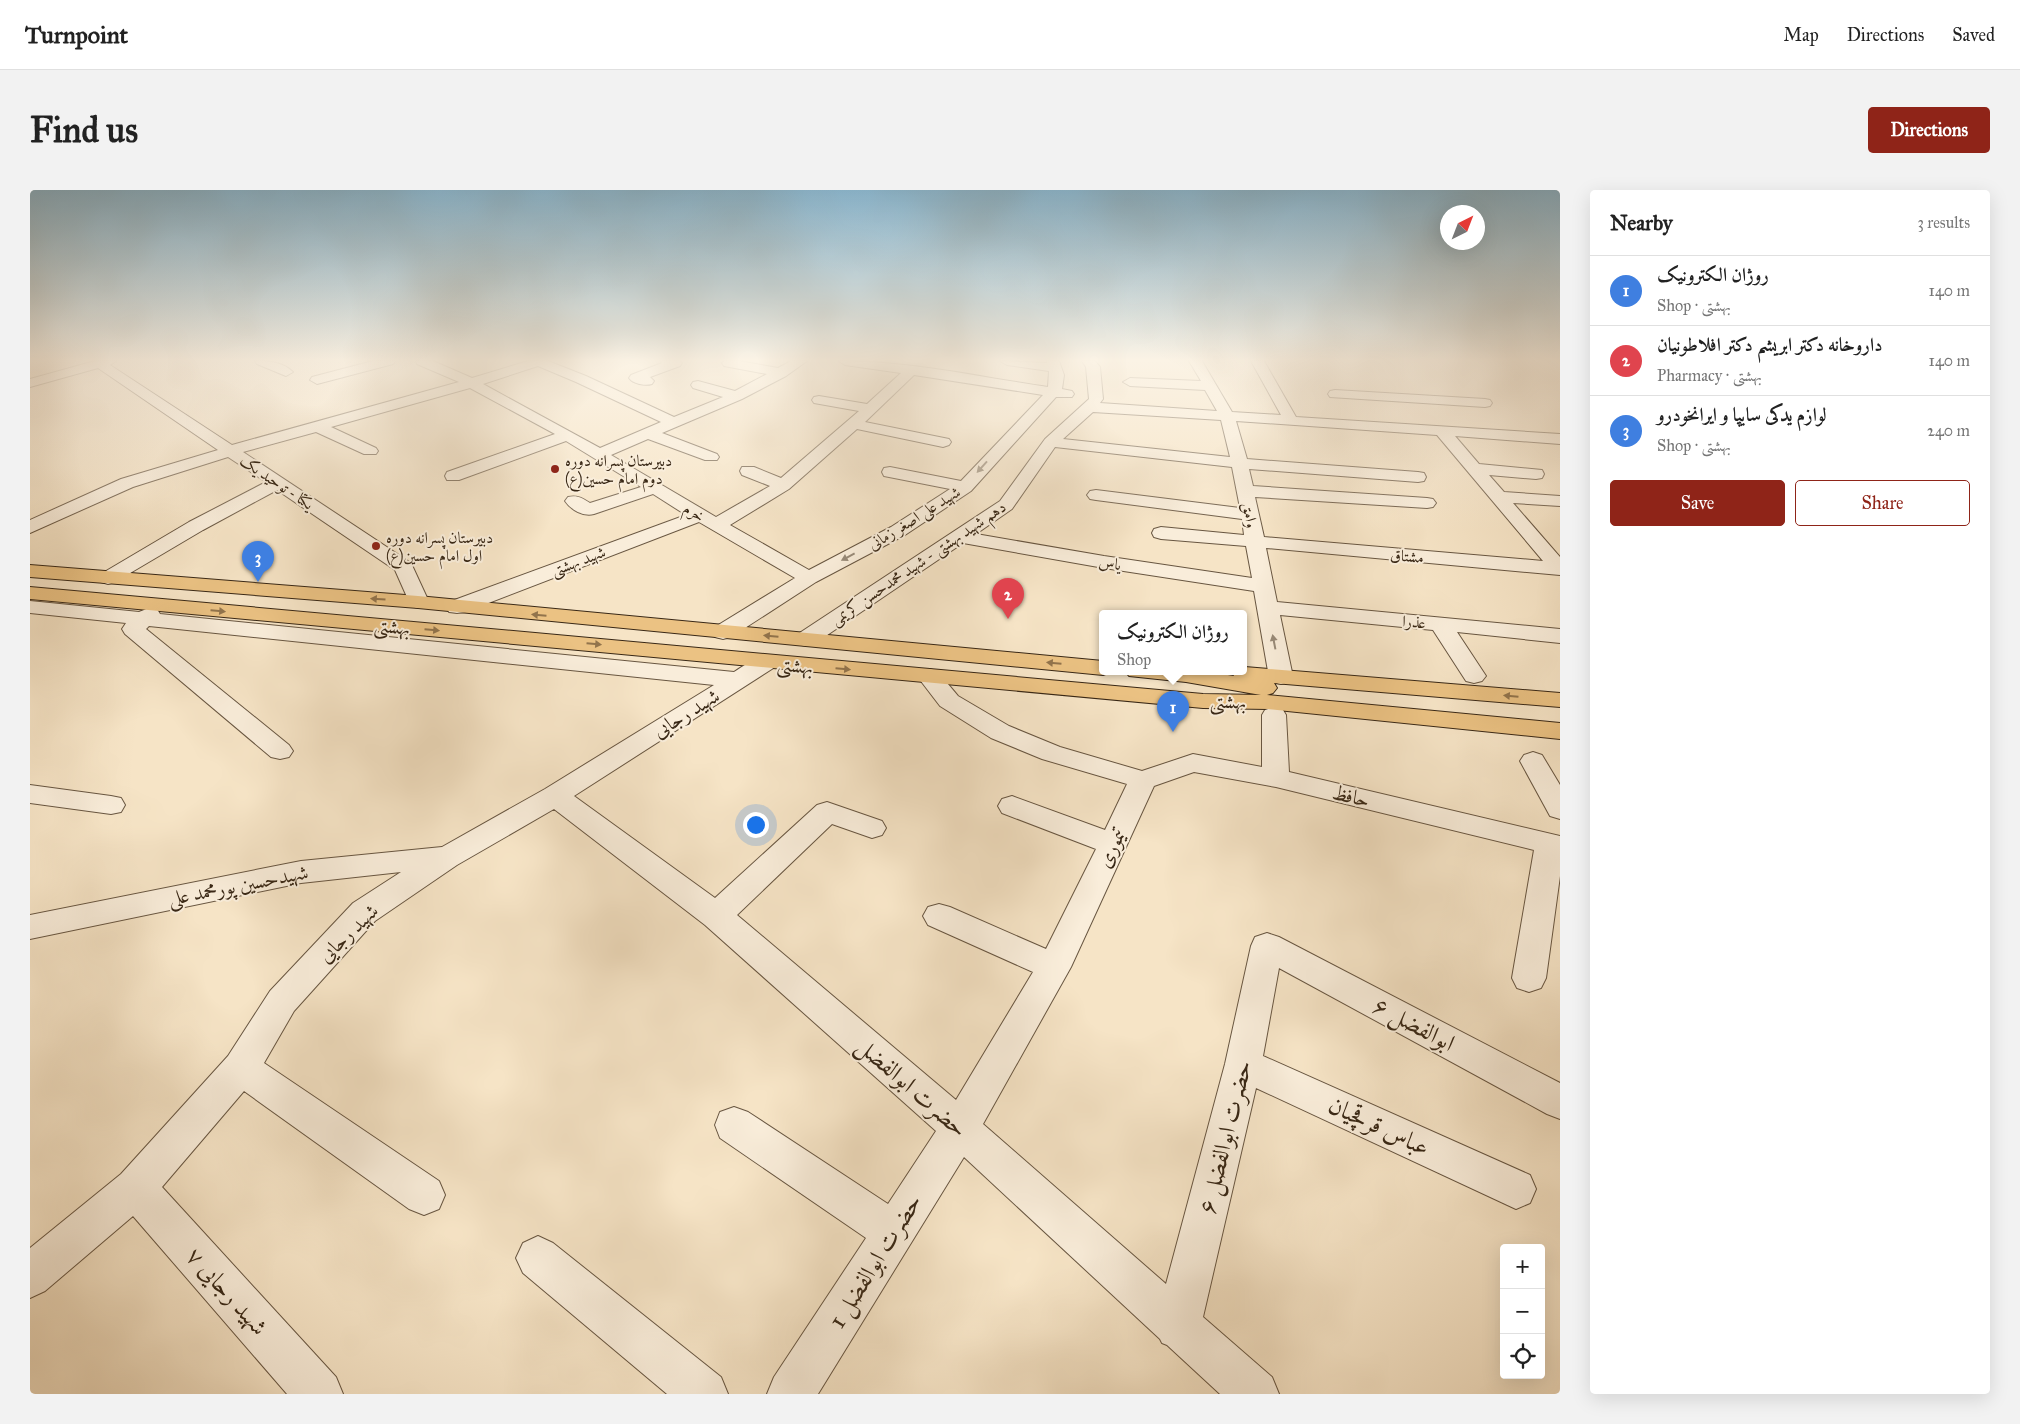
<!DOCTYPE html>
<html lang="en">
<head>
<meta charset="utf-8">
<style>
  body { margin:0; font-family:"IM FELL Great Primer",Amiri,serif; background:#f2f2f2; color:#222 }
  .controls { position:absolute; right:15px; bottom:15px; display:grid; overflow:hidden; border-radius:5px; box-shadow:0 5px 20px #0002 }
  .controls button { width:45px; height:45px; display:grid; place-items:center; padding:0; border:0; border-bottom:1px solid #e0e0e0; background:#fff; color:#222; font:25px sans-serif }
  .compass { position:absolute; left:1410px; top:15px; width:45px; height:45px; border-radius:50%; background:#fff; box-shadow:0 5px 20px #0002; rotate:42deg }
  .you { position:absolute; left:725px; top:634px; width:18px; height:18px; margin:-12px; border:4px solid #fff; border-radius:50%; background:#1a73e8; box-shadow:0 0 0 8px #1a73e833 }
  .badge { display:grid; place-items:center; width:32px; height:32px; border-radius:50%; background:#8f2418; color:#fff; font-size:16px; font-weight:700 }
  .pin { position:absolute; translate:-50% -41px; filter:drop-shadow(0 1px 2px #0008) }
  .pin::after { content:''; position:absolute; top:26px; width:18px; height:15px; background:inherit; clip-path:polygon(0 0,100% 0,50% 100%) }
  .popup { position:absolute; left:1069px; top:420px; width:148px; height:65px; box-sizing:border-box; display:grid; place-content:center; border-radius:5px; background:#fff; filter:drop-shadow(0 1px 4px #0005); font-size:16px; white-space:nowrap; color:#767676 }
  .popup b { font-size:19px; color:#222 }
  .popup::after { content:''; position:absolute; left:50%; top:100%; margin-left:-10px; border:10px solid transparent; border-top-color:#fff }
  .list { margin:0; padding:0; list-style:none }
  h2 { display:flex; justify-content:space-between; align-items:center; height:65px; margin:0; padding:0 20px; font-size:21px }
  h2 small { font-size:16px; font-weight:400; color:#767676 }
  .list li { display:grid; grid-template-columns:32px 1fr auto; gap:15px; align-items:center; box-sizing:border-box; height:70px; padding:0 20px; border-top:1px solid #e0e0e0 }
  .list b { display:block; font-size:19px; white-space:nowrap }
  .list p { margin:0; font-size:16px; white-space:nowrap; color:#767676 }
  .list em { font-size:16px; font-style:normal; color:#767676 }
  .actions { display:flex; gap:10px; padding:15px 20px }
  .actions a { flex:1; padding:11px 0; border:1px solid #8f2418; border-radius:5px; text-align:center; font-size:18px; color:#8f2418 }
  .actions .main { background:#8f2418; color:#fff }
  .icon { flex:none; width:28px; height:28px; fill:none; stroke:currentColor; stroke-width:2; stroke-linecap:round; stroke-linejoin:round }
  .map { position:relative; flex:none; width:1530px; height:1204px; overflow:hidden; border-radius:5px }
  header { display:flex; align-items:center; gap:30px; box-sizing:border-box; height:70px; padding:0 25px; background:#fff; border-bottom:1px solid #e0e0e0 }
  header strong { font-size:24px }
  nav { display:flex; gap:28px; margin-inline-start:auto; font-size:18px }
  .intro { display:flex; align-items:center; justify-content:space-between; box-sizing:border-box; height:120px; padding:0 30px }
  h1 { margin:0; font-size:35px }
  .button { padding:12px 22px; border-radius:5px; background:#8f2418; color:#fff; font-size:18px; font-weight:700 }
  main { display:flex; gap:30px; padding:0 30px }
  aside { flex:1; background:#fff; border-radius:5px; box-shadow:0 5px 20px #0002 }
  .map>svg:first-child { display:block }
</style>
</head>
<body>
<header>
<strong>Turnpoint</strong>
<nav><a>Map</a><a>Directions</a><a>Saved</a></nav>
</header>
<div class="intro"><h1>Find us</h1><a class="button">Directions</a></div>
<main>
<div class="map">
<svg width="1530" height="1204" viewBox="0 0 1530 1204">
  <rect width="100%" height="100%" fill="#f6e4c6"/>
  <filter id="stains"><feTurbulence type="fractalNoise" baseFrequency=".004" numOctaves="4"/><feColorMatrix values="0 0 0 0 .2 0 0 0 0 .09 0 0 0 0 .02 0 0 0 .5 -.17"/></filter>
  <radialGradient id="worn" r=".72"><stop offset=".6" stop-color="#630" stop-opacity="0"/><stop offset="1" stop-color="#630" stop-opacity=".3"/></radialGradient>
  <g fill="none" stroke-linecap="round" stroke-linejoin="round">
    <defs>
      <path id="minor" d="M65,171h21l-6,4 122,80 227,-63 -42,-18 -1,-3h17l39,17 56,-17h20l38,15 88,41 49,-20 -30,-9 -2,-3 2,-3 5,-1 37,10 32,-17 -43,-8 -2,-3 2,-2h15l39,7 13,-7h16l-21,15 -44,23 -80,34 55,21 2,3 -2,3h-12l-57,-21 -37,16 105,62 54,-31 -28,-11 -2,-4 2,-4h12l27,11 78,-67 -45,-8 -2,-3 2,-3 5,-1 48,8 34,-31 -56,-8 -6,-4c70,0 140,16 209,26l1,-16 -42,-6 -7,-4 47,2v-2h12l5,14 -2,14 10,2 2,3 -2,3h-16l-85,94 -66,44 -89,47 -85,55 -8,2 -8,-2 -3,-5 3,-5 80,-49 -96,-56 -234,90 -8,1 -8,-1 -3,-5 3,-5 237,-87 -33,-21 -59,20c-10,3 -23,-4 -29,-13l3,-4c9,-2 14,1 22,6l51,-16 -75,-46 -107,39h-12l-2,-4 2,-4 108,-38 -85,-46 -139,39 45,21 2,3 -2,3h-12l-48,-22 -73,20 168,111 18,39 -4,4 -7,2 -7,-2 -16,-36 -118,-80 -74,40 -88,52 -7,2 -7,-2 -3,-4 3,-4 88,-52 77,-40 -38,-25 -95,30 -103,46v-13l91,-41 97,-29 -120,-82 -68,19v-8zM508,176l38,16 85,40 -61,26 -117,-64zM884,185l129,20 -82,86 -71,-14 -6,1 -2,4 2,4 66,13 -59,38 -82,43 -79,-45 59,-36 68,-60 86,18 6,-2 2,-3 -2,-3 -84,-17z
        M225,171c14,0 28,1 38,11l-7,4 -29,-12z
        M343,171h22l-2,3 -76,20 -7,-4 2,-3z
        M631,171h19l2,2 -2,3 -30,11 4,4 -2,3c-7,2 -19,0 -23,-6l2,-3 31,-12z
        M1052,171h13l5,6 3,32 -3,4 117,8 -12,-21 -75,-4 -7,-4 7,-4 71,3 -12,-20h13l30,51 49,3 -30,-54h13l32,56 264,17v10l-105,-8 24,28 63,6 2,4 -2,4 -6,1 -47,-4 15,17 56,4v10l-47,-3 47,54v18l-294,-27 11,54 283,27v14l-103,-11 29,44 -4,5 -8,2 -8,-2 -33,-51 -153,-15 13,62 -4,5 -8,2 -8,-2 -4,-5 -15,-86 -150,-23 -141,-25 -149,101 -8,2 -8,-2 -3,-5 3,-5 202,-133 45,-62 44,-40 -3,-32zM1063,222l128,8 9,37 -167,-18zM1206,231l201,14 106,126 -279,-24 -9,-40 172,11 6,-1 3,-4 -3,-4 -6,-1 -174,-12 -4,-17 169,13 6,-1 2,-4 -2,-4 -6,-1 -171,-13zM1025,257l177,20 8,41 -144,-18 -6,1 -3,4 3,4 6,1 146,19 2,16 -83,-8 -7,2 -2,4 2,4 7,2 85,7 6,32 -148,-22 -128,-22 36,-25z
        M1305,200l150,9 5,1 2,3 -2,3 -5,1 -155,-10 -2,-3 2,-3z
        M0,411l109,11 10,-4 8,1 3,5 574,58c13,-8 25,-19 41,-15l4,5 -4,5 -201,129 141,102 102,-93 10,-3 55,19 4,7 -4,7 -10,3 -40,-14 -95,91 219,185 77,-128 -105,-47 -5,-9 5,-9 11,-3 11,3 96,42 50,-100 -94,-36 -4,-7 4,-7 10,-3 93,34 22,-46 -85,-25 -51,-21 -51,-32 -23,-30 4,-5 8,-2 8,2 21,25 51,30 51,21 82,24 51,-17 69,13v-52l3,-5 9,-3 9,3 3,5 3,57 271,64v40l-14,102 -5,10 -12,4 -12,-4 -5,-10 22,-128 -258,-63 -82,-15 -40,14 -83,181 -88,157 183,160 59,-220 26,-118 4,-9 12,-4 12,4 281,146v36l-13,-5 -268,-146 -16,88 267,119 6,14 -6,14 -14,6 -260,-121 -53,229 69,60 7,17h-59l-53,-49 -5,-2 -2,-4 -196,-182 -146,237h-51l7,-17 92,-139 -146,-100 -5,-13 5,-13 14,-5 14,5 140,92 48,-73 -231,-206 -151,-116 -97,56 -82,56 -81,90 -30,52 175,118 6,14 -6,14 -15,6 -15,-6 -165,-118 -82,96 174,190 7,17h-56l-154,-178 -88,75 -15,7v-50l91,-74 107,-118 42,-65 83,-88 48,-31 -100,11 -271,56v-24l271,-54 141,-14 103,-58 169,-104 -565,-59 -3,3 143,116 4,6 -4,6 -9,2 -9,-2 -146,-123 -3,-5 4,-6 -96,-10z
        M1503,562l9,3 18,30v34l-10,-3 -30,-55 4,-6z
        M0,595l81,11 10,2 4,7 -4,7 -10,2 -81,-11z
        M508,1046l15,7 168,134 7,17h-61l-144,-121 -7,-15 7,-15z"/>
      <path id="major" d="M0,375l388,31 685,65v10h10l-10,4 -685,-67 -388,-31z
        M0,397l1173,107 58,1 -75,-13 -57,-6 -4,-5h78l31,5 -1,-2 2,-3h8v-4h2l315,26v14l-286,-24 3,5 -4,5 -6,2 293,28v16l-292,-30 -65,-1 -1173,-109z"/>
    </defs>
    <!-- minor casing -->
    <use href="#minor" stroke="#685641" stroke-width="2"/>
    <!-- major casing -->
    <use href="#major" stroke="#382715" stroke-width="2"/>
    <!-- minor -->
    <use href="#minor" fill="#f9edda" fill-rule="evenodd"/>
    <!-- major -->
    <use href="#major" fill="#ebc283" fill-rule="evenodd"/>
  </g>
  <!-- one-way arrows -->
  <defs><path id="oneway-solid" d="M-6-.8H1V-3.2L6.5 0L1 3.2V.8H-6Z" transform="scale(1.25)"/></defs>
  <g fill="#988a78">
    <use href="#oneway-solid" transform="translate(952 277) rotate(132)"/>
    <use href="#oneway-solid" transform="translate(818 367) rotate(152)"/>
    <use href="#oneway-solid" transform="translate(1244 452) rotate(-101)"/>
  </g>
  <g fill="#92744c">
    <use href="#oneway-solid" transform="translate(348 409) rotate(-176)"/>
    <use href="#oneway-solid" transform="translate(188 421) rotate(5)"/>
    <use href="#oneway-solid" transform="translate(509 425) rotate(-175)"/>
    <use href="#oneway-solid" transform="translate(402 440) rotate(5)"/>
    <use href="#oneway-solid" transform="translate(741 446) rotate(-175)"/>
    <use href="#oneway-solid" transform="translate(564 454) rotate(5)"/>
    <use href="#oneway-solid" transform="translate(1024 473) rotate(-175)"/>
    <use href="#oneway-solid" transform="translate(813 479) rotate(5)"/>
    <use href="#oneway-solid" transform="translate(1481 506) rotate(-175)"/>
  </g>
  <!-- sky -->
  <linearGradient id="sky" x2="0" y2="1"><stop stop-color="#8ab8d2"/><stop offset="0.5" stop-color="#fbf3e5"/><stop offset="1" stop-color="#fbf3e5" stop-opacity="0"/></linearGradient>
  <rect width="1530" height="340" fill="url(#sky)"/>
  <!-- markers -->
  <g fill="#8f2418" stroke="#f9edda" stroke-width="2">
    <circle cx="525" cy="279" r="5"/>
    <circle cx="346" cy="356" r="5"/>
  </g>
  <g text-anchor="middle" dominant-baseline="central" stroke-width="4" stroke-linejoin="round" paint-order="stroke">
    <!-- far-poi labels -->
    <g font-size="16" fill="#382715" stroke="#f9edda" text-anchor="start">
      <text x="535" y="270">دبیرستان پسرانه دوره<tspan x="535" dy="18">دوم امام حسین(ع)</tspan></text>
      <text x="356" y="347">دبیرستان پسرانه دوره<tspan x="356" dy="18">اول امام حسین(ع)</tspan></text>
    </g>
    <!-- far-street labels -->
    <g font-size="16" fill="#382715" stroke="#f9edda">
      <text transform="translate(247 292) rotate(34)">یکتا - توحید یک</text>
      <text transform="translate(664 322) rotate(30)">خرم</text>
      <text transform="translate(1220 325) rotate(79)">وامق</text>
      <text transform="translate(884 328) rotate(-32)">شهید علی اصغر زمانی</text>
      <text transform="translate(1377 366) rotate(5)">مشتاق</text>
      <text transform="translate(548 371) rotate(-21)">شهید بهشتی</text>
      <text transform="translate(888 373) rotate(-34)">دهم شهید بهشتی - شهید محمدحسن کریمی</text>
      <text transform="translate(1080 373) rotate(9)">یاس</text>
      <text transform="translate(1384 432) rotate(6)">عذرا</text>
    </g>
    <!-- street labels -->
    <g font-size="20" fill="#382715" stroke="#f9edda">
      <text transform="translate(362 436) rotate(5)">بهشتی</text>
      <text transform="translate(765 475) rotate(5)">بهشتی</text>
      <text transform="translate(1198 511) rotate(1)">بهشتی</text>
      <text transform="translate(656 523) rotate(-32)">شهید رجایی</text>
      <text transform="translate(1321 606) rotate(13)">حافظ</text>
      <text transform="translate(1081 658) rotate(-65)">تیموری</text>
      <text transform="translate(208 695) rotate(-11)">شهیدحسین پورمحمد علی</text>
      <text transform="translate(318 743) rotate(-44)">شهید رجایی</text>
    </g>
    <!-- near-street labels -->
    <g font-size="24" fill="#382715" stroke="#f9edda">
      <text transform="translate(1384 834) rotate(28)">ابوالفضل ۶</text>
      <text transform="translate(882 897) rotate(41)">حضرت ابوالفضل</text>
      <text transform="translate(1349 936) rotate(25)">عباس قرقچیان</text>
      <text transform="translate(1195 947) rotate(-76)">حضرت ابوالفضل ۶</text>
      <text transform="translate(845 1071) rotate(-58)">حضرت ابوالفضل 1</text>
      <text transform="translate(197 1101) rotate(48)">شهید رجایی ۷</text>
    </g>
  </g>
  <rect width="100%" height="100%" filter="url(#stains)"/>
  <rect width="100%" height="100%" fill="url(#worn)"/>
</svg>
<div class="controls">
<button>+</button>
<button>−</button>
<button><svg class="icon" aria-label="locate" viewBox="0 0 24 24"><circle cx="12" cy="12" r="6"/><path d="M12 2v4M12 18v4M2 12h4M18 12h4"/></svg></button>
</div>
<svg class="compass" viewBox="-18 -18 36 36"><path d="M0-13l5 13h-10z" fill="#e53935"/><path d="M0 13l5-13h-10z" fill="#767676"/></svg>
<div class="you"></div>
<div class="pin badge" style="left:1143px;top:542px;background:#3f7fe0">1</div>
<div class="popup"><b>روژان الکترونیک</b>Shop</div>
<div class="pin badge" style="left:978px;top:429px;background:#e0444e">2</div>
<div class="pin badge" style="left:228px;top:392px;background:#3f7fe0">3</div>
</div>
<aside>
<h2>Nearby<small>3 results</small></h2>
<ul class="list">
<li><span class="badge" style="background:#3f7fe0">1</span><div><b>روژان الکترونیک</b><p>Shop · بهشتی</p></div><em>140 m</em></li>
<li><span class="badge" style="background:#e0444e">2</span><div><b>داروخانه دکتر ابریشم دکتر افلاطونیان</b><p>Pharmacy · بهشتی</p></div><em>140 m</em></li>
<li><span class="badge" style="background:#3f7fe0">3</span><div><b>لوازم یدکی سایپا و ایرانخودرو</b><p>Shop · بهشتی</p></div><em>240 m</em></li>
</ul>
<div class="actions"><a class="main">Save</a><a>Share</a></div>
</aside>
</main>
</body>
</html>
